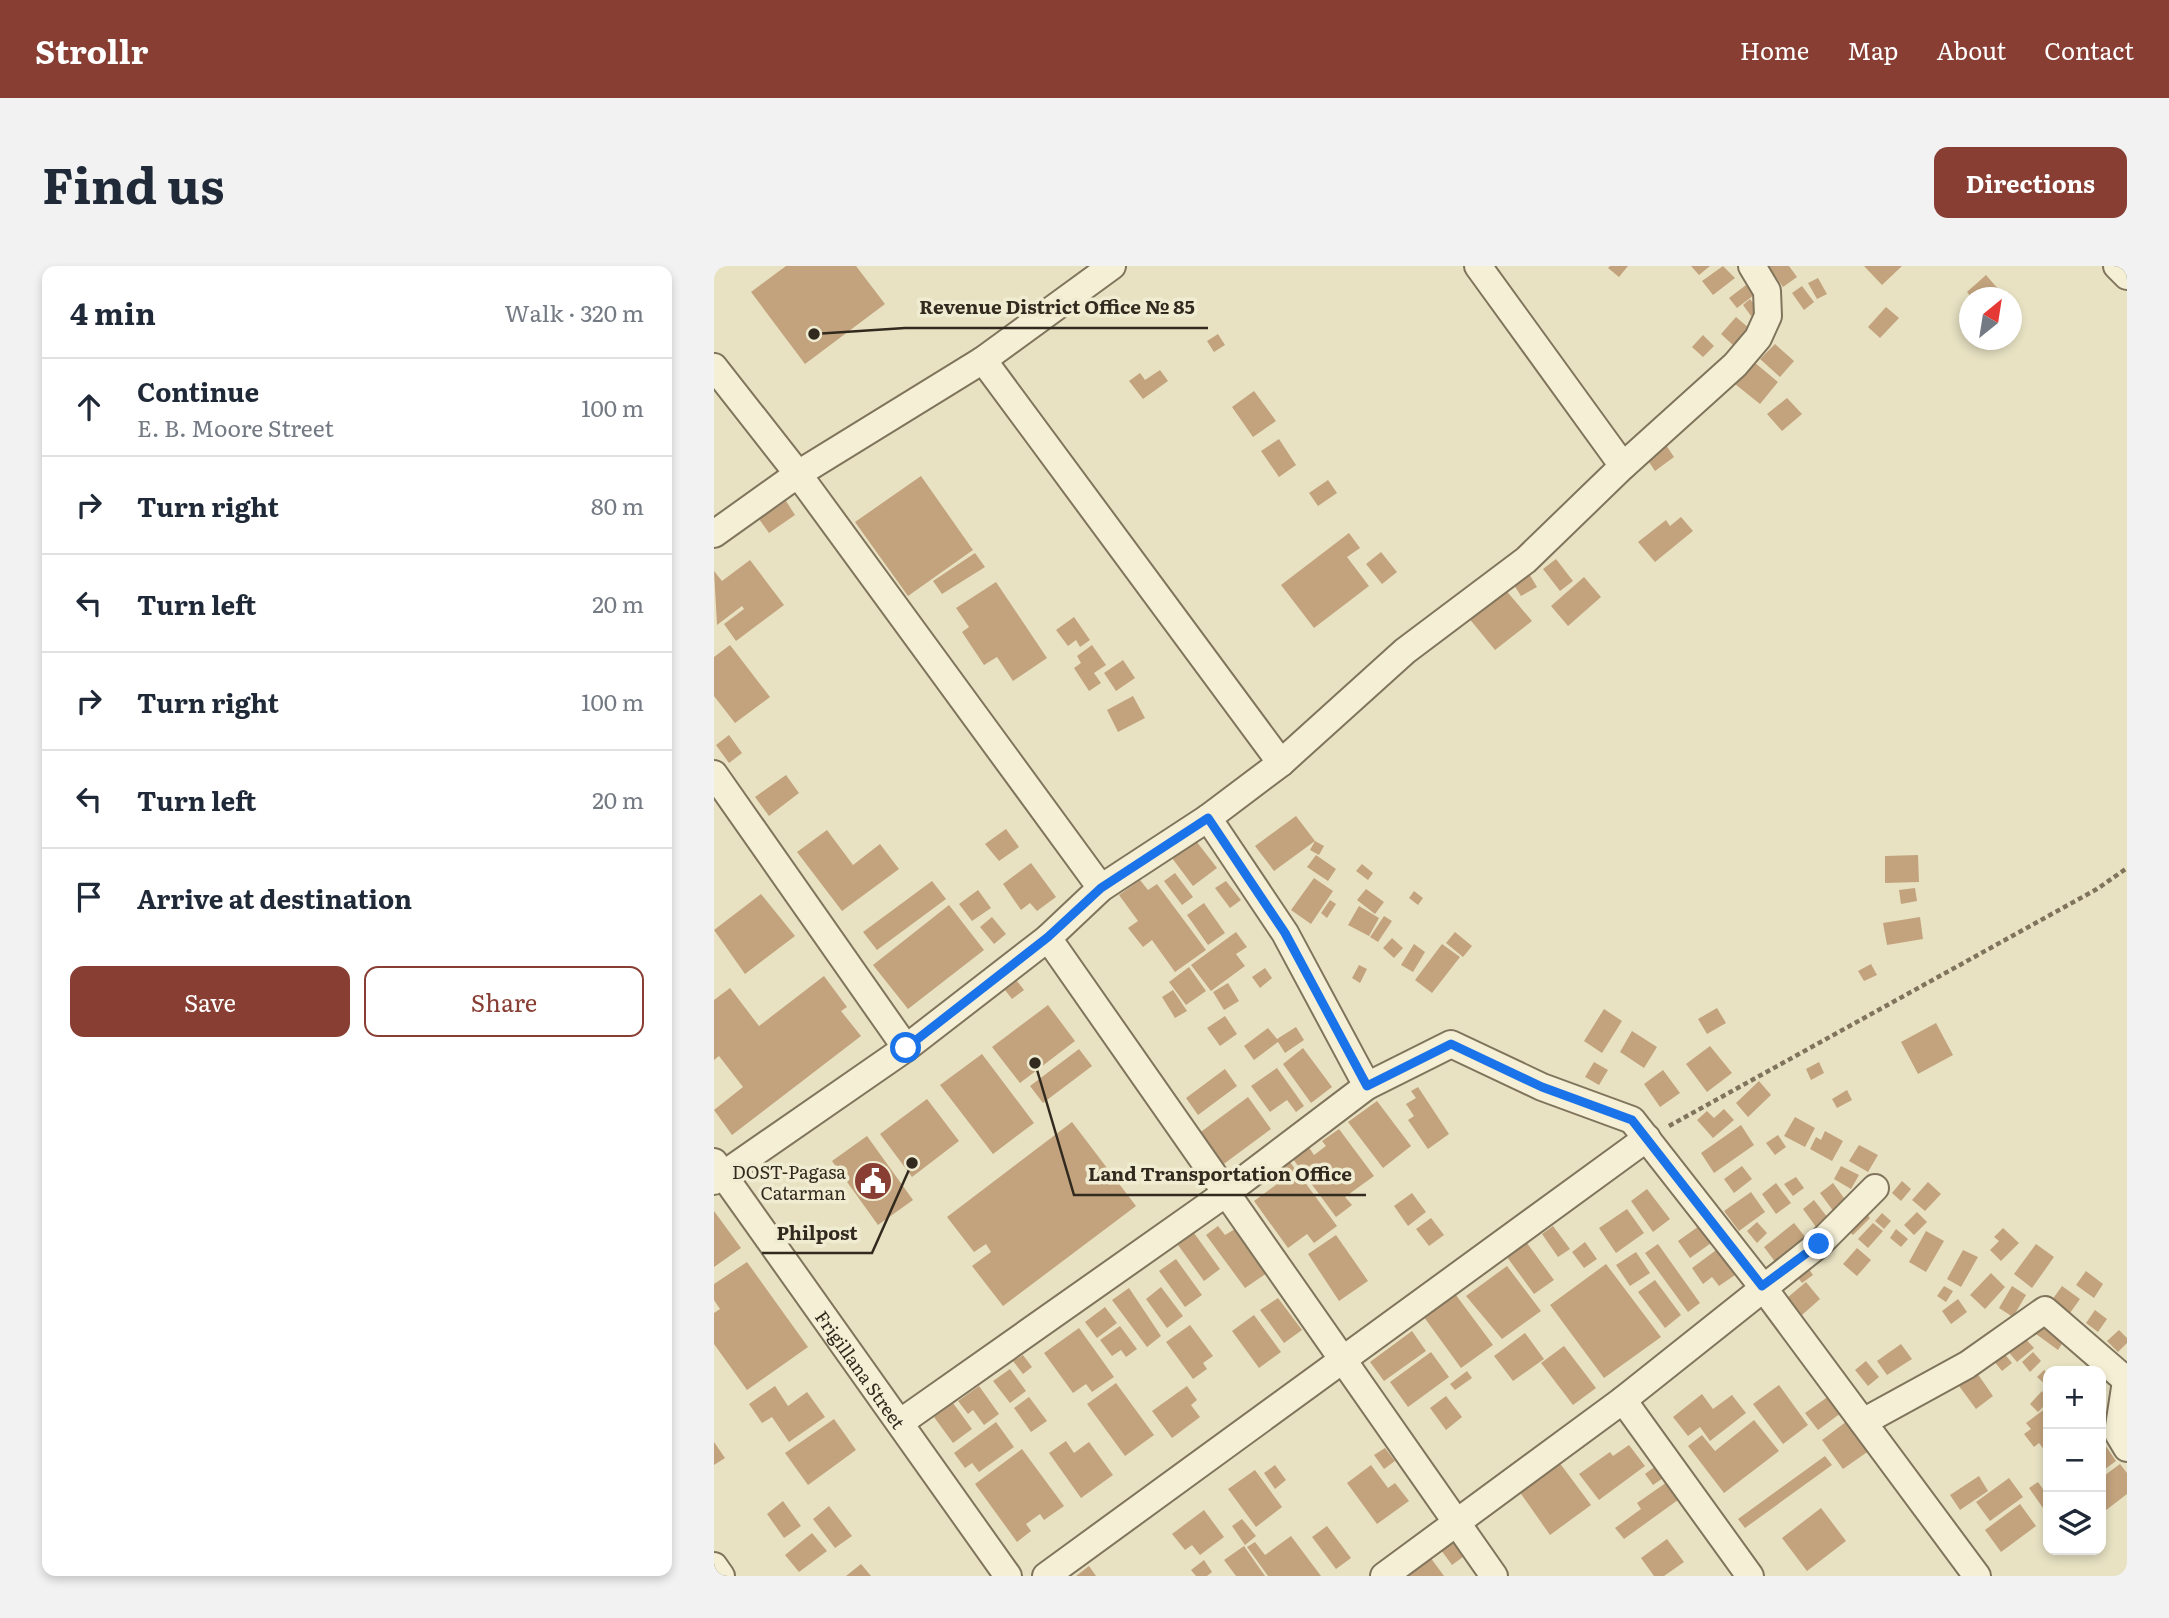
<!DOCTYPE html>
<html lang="en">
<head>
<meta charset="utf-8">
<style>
  body { margin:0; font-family:Literata,serif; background:#f2f2f3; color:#1f2937 }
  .controls { position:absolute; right:21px; bottom:21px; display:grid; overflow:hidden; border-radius:14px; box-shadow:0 4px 10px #0003 }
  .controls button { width:63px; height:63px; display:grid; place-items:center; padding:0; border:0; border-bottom:2px solid #e0e1e3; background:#fff; color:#1f2937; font:35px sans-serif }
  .compass { position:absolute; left:1245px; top:21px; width:63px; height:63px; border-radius:50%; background:#fff; box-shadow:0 4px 10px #0003; rotate:30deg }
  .stop { position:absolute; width:21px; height:21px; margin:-16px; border:5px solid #1a73e8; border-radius:50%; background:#fff }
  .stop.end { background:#1a73e8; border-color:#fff; box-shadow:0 2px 7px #0008 }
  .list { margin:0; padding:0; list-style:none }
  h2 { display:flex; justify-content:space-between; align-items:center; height:91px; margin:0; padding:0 28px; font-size:30px }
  h2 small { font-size:23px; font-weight:400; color:#747a83 }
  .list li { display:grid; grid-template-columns:46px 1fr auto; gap:21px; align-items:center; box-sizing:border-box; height:98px; padding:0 28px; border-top:2px solid #e0e1e3 }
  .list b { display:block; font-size:26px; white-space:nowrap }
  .list p { margin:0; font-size:23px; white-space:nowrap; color:#747a83 }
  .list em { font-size:23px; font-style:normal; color:#747a83 }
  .actions { display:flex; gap:14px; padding:21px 28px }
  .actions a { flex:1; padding:16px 0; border:2px solid #883e33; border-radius:14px; text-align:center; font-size:24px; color:#883e33 }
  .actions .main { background:#883e33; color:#fff }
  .icon { flex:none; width:38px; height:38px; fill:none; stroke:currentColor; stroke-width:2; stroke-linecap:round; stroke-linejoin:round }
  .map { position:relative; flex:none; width:1413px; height:1310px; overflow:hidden; border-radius:14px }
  header { display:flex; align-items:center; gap:42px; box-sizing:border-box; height:98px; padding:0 35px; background:#883e33; color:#fff }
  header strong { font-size:33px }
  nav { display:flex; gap:38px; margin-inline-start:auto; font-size:24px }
  .intro { display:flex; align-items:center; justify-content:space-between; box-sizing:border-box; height:168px; padding:0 42px }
  h1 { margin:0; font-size:49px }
  .button { padding:18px 32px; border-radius:14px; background:#883e33; color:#fff; font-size:24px; font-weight:700 }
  main { display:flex; gap:42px; padding:0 42px }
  aside { flex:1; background:#fff; border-radius:14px; box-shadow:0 4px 10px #0003 }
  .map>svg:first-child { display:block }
</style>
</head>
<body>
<header>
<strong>Strollr</strong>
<nav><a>Home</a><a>Map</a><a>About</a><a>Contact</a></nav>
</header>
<div class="intro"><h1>Find us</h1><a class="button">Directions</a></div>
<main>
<aside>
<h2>4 min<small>Walk · 320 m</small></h2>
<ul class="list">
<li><svg class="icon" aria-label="ahead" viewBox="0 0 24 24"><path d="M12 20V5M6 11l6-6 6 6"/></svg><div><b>Continue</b><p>E. B. Moore Street</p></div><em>100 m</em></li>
<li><svg class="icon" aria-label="right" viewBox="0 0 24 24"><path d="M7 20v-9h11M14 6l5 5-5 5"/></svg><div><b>Turn right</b></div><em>80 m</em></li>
<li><svg class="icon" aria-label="left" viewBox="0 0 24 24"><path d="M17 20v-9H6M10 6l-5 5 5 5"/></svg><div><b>Turn left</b></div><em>20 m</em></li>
<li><svg class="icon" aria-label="right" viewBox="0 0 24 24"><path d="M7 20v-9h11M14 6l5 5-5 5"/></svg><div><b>Turn right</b></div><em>100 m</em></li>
<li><svg class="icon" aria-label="left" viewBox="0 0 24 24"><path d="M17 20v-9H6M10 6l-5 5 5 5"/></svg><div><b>Turn left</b></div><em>20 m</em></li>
<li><svg class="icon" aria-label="arrive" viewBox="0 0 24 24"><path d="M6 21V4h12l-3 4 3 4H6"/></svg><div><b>Arrive at destination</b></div></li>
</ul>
<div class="actions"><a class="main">Save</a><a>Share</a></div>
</aside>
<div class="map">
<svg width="1413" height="1310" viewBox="0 0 1413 1310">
  <rect width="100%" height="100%" fill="#e8e2c3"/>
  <!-- building -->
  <path fill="#c2a37d" d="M72,0h70l29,38 -80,60 -54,-72z
    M896,0h18l-9,11 -11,-9z
    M977,0h19l-11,9z
    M1009,0l12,12 -22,17 -11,-14z
    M1054,0h21l8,11 -14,10z
    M1150,0h38l-20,19z
    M1272,9l20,23h-34l-5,-6z
    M1104,12l9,16 -10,5 -9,-16z
    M1032,19l8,10 -17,13 -8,-10z
    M1088,20l12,16 -10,8 -12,-17z
    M1036,33l9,11 -8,6 -8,-11z
    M1172,41l13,11 -19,20 -12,-11z
    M1022,51l14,12 -16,17 -13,-12z
    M504,68l7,11 -11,7 -7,-11z
    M989,69l11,11 -11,11 -11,-10z
    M1061,78l19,17 -14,16 -20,-18z
    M1040,96l24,20 -18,22 -25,-20z
    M446,104l8,11 -25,18 -14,-18 11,-8 5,7z
    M540,125l22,30 -23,16 -21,-30z
    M1073,132l15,16 -20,17 -15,-17z
    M565,173l17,26 -17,12 -18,-26z
    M952,179l8,12 -19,14 -8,-12z
    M207,210l52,74 -65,46 -53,-74z
    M614,214l9,13 -19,13 -9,-13z
    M72,235l9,14 -26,18 -10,-14z
    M967,251l12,14 -38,31 -17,-20 28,-22 4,6z
    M635,267l11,15 -13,9 22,29 -55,42 -33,-43z
    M667,286l16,20 -15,12 -16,-20z
    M261,287l10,14 -43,27 -9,-13z
    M842,293l17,22 -13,10 -17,-22z
    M36,294l34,45 -48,36 -12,-17 20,-15 -2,-3 -25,19 -3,-54 8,10z
    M814,306l9,15 -16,9 -9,-14z
    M870,311l17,20 -33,29 -17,-20z
    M282,316l51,76 -34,23 -16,-24 -13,8 -22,-33 7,-5 -13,-19z
    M790,322l28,33 -37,29 -27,-33z
    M360,351l16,23 -10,7 -4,-7 -8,6 -12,-16z
    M16,379l40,52 -35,26 -21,-27v-39z
    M378,379l14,20 -12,8 7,10 -12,8 -15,-23 7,-5 -4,-7z
    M409,394l12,18 -19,13 -12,-18z
    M419,430l12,22 -27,14 -11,-22z
    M15,469l13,18 -13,10 -13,-18z
    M72,509l13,18 -30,23 -14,-19z
    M582,550l19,25 9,5 -5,9 -9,-5 5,-9 -41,30 -19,-25z
    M292,563l13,18 -20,14 -14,-17z
    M113,564l26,35 27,-21 19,25 -57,42 -45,-59z
    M479,571l24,31 -24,18 -24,-32z
    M602,589l20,14 -8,12 -21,-14z
    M1204,589l1,27 -34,1v-27z
    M317,597l25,34 -19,14 -7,-8 -9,7 -18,-26z
    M648,598l11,9 -5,7 -12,-9z
    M461,607l18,24 -11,8 -18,-24z
    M600,612l19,13 -22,33 -20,-14z
    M426,614l8,10 9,-6 49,66 -31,22 -23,-32 -9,7 -15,-19 10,-7 -19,-26z
    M218,615l14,18 -69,51 -14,-18z
    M512,615l15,19 -11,8 -15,-20z
    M1201,622l2,13 -16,3 -2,-14z
    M652,623l18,13 -9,12 -18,-14z
    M264,624l13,18 -19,13 -13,-17z
    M700,625l9,7 -5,7 -9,-7z
    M47,628l34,42 -50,38 -31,-44z
    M616,634l6,4 -9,14 -6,-5z
    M490,637l21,30 -17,12 -21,-30z
    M235,639l35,45 -76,59 -35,-44z
    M645,640l20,12 -10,18 -21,-11z
    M670,650l8,5 -14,21 -8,-5z
    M278,651l14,17 -12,10 -14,-17z
    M1206,651l3,22 -36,6 -4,-22z
    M522,666l11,15 -11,7 9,12 -34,25 -20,-26z
    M741,666l17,14 -9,11 -17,-14z
    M678,672l11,10 -9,10 -11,-10z
    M700,678l11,8 -12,20 -12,-7z
    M728,678l18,13 -28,36 -17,-13z
    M1157,698l6,11 -13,6 -6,-10z
    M645,699l8,4 -7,14 -8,-5z
    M475,701l17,24 -20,14 -17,-23z
    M551,702l7,10 -12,10 -8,-11z
    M110,710l23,31 -6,4 20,25 -129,99 -18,-25 29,-23 -24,-31 -5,4v-60l16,-12 29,38z
    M303,715l7,9 -12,9 -7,-9z
    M514,717l11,18 -15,9 -11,-18z
    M459,724l14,21 -12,7 -13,-21z
    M334,739l27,36 -55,42 -28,-36z
    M1003,742l9,15 -19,11 -9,-15z
    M890,743l18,12 -20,32 -18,-12z
    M511,750l12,18 -17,12 -13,-18z
    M1222,757l17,32 -35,19 -17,-32z
    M582,761l8,13 -19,13 -7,-11 -24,18 -10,-14 24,-18 9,11z
    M918,765l25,16 -13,21 -24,-16z
    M996,780l22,27 -25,19 -21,-28z
    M589,782l29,39 -21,16 -28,-39z
    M365,783l13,17 -49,37 -13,-17z
    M268,788l52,69 -41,31 -53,-69z
    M880,796l14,8 -9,15 -14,-8z
    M1105,796l5,11 -13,7 -5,-11z
    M563,802l27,38 -8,6 -9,-12 -17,12 -19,-26z
    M511,803l12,17 -39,29 -12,-17z
    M949,804l17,23 -20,14 -16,-23z
    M1045,815l12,14 -23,22 -12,-14z
    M704,821l31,47 -21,15 -20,-29 6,-4 -8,-12 10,-6 -5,-7z
    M1133,824l5,10 -15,8 -5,-9z
    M534,831l23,32 -54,40 -23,-32z
    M213,833l32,42 -47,36 -32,-43z
    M663,835l34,45 -28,22 -35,-46z
    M1010,843l10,11 -21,18 -16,-18 10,-9 7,7z
    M1081,851l20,11 -10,19 -21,-11z
    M358,856l64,84 -133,100 -31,-40 19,-14 -5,-8 -12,8 -27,-35z
    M1027,859l13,20 -40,28 -13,-20z
    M625,863l35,47 -29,21 7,8 -16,12 -46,-62 16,-12 8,12 12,-9 -4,-5z
    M1111,865l18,10 -11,20 -22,-12 6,-12 5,3z
    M1064,869l8,12 -11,8 -9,-12z
    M153,870l46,64 -35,25 -46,-64z
    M1145,879l19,10 -10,17 -19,-11z
    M576,896l47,64 -23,17 -7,-9 -19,14 -34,-47 34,-25 -6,-8z
    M1028,900l10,13 -18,14 -10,-14z
    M1127,900l18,9 -8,14 -17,-10z
    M1082,911l8,11 -11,8 -9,-12z
    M1188,915l9,8 -10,12 -9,-8z
    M1214,916l13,12 -16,17 -13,-11z
    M1062,917l15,20 -15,11 -14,-20z
    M1119,917l14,19 -13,10 -14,-19z
    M933,923l23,30 -17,13 -22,-31z
    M1037,926l14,20 -26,19 -15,-20z
    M698,927l14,19 -18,14 -14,-20z
    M1100,934l14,18 -12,9 -13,-18z
    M913,943l17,24 -28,20 -17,-25z
    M1148,943l8,9 -17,17 -8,-7z
    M0,945l27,37 -27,19z
    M1203,946l10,10 -13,13 -10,-10z
    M1168,947l9,8 -7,8 -9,-8z
    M717,952l13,17 -15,11 -13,-17z
    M1043,956l10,11 -10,10 -10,-12z
    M1080,957l13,16 -31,24 -12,-16z
    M1159,957l10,8 -15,17 -10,-9z
    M988,958l12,17 -24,17 -12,-17z
    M504,960l7,9 10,-6 32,44 -22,15 -39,-53z
    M839,960l17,23 -12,8 -16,-23z
    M1289,962l16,15 -18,18 -11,-11 9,-9 -5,-4z
    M1182,963l12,10 -7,8 -11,-9z
    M1212,965l18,10 -18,31 -17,-10z
    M480,967l26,36 -16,12 -26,-36z
    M622,969l32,46 -29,20 -31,-47z
    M810,973l30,41 -20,14 -30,-41z
    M871,976l12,17 -13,9 -12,-16z
    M944,978l42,59 -12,9 -43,-59z
    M1322,978l18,13 -22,31 -18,-14z
    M1005,982l19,25 -19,13 -7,-9 -9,7 -11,-16z
    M1143,982l14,12 -14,16 -14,-12z
    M1249,984l15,7 -17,30 -14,-8z
    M922,986l14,21 -20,13 -14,-21z
    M462,993l26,36 -17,12 -26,-36z
    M33,996l61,85 -61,43 -33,-46v-31l6,-4 -6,-9v-16z
    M1091,997l8,12 -11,8 -9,-12z
    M892,998l55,73 -57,41 -54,-73z
    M793,1000l34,45 -39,28 -36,-43z
    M1372,1005l17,13 -9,14 -18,-13z
    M1277,1007l14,14 -20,22 -15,-14z
    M941,1014l26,35 -16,13 -27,-36z
    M1092,1016l14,17 -18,16 -15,-17z
    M1230,1020l9,5 -7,11 -9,-6z
    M1298,1020l14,9 -13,22 -14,-9z
    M1348,1020l18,13 -10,14 -18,-13z
    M447,1021l22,29 -16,12 -21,-29z
    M415,1022l32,48 -14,11 -35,-47z
    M739,1025l40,54 -32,23 -40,-55z
    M564,1032l24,32 -18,13 -24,-33z
    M1244,1033l9,13 -16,12 -9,-13z
    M391,1041l12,16 -20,15 -12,-16z
    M1381,1044l12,9 -9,13 -12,-9z
    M540,1049l27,37 -22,16 -27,-37z
    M1331,1054l22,16 -9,14 -22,-16z
    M476,1059l23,31 -10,7 4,6 -14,10 -27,-37z
    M406,1060l17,23 -11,8 -5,-7 -9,6 -12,-16z
    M365,1062l35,49 -22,15 -6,-8 -13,9 -29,-40z
    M1405,1064l8,8v5l-9,9 -11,-11z
    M698,1065l14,20 -42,30 -14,-19z
    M811,1067l19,26 -31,22 -19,-25z
    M1308,1069l12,13 -17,14 -11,-13z
    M1187,1078l11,15 -25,16 -10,-14z
    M850,1080l32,42 -23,17 -32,-42z
    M717,1086l18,25 -41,30 -18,-25z
    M1289,1086l9,11 -10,8 -9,-11z
    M1319,1086l8,9 -11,11 -8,-10z
    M309,1089l9,12 -9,7 -10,-13z
    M1152,1095l13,16 -11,9 -13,-16z
    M296,1103l16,22 -16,12 -17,-22z
    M1330,1104l4,4v13l-11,-10z
    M753,1105l5,7 -17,12 -5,-6z
    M1263,1107l16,23 -17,13 -17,-23z
    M402,1117l38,52 -29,21 -38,-52z
    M1065,1119l29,40 -25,19 -30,-40z
    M61,1120l13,20 19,-14 18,25 -36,25 -17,-25 -10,6 -13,-19z
    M265,1120l20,28 -15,11 -11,-15 -5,4 -10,-13z
    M473,1120l10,14 -6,5 9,12 -28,21 -20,-27z
    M1328,1125l6,11 -10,10 -8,-8z
    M988,1128l11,15 19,-14 14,18 -36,28 -10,-14 -12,9 -15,-19z
    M732,1130l16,21 -16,13 -16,-22z
    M1115,1130l12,17 -23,17 -13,-17z
    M315,1131l18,24 -16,11 -17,-24z
    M239,1137l19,26 -19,14 -19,-26z
    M1332,1142l2,3v44l-9,-12 -5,4 -10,-13 7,-5 -5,-6z
    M1137,1152l22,30 -30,21 -21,-29z
    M120,1153l22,31 -48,35 -23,-32z
    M1040,1154l25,31 -55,42 -36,-47 14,-11 13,16z
    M282,1156l18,25 -35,25 -7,-9 -7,5 -11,-15z
    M1387,1173l15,22 -15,11z
    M352,1175l8,12 15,-11 24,33 -32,23 -32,-45z
    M0,1176l11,16 -11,7z
    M915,1179l16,21 -46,34 -20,-26 31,-22 3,4z
    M671,1182l10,13 -11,8 -10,-14z
    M308,1183l42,57 -20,14 -4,-6 -14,10 5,7 -14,11 -42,-58z
    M1111,1190l7,9 -87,63 -7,-9z
    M845,1196l32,43 -41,30 -31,-44z
    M1406,1198l7,9v21l-26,20v-36z
    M561,1199l11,15 -11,9 -11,-16z
    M657,1199l17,23 7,-5 14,18 -32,23 -30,-41z
    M943,1199l9,11 -13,9 -8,-11z
    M541,1204l27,37 -26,20 -28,-38z
    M1265,1210l9,15 -28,19 -10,-15z
    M1295,1212l14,19 -33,24 -14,-19z
    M956,1214l12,17 -58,42 -9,-11 26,-19 -4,-6z
    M1324,1216l10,14v8l-5,4 -14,-20z
    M69,1235l18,25 -17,12 -17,-24z
    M1306,1238l16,22 -35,26 -16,-22z
    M115,1240l23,30 -17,12 -22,-29z
    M1107,1242l25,33 -39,30 -25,-33z
    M490,1244l20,27 -24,18 -8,-10 -7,5 -13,-16z
    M528,1253l14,17 -11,9 -13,-19z
    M613,1260l24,32 -15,11 -24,-32z
    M98,1267l15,18 -28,21 -14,-17z
    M577,1270l30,40h-53l-21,-29 8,-5 10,13z
    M742,1273l11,15 -15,11 -11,-15z
    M953,1273l17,23 -20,14h-10l-13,-18z
    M530,1280l21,30h-29l-12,-16z
    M716,1291l14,19h-40z
    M490,1294l8,12 -5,4h-11l-5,-6z
    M147,1298l10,12h-25z
    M375,1300l7,10h-20z"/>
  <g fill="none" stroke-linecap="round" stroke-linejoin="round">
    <defs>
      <g id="minor">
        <path d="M764,0l145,200"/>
        <path d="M1403,0l10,10"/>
        <path d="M269,94l298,403"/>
        <path d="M0,101l84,107 185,-114 129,-94"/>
        <path d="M0,268l84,-60 303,414"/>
        <path d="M0,508l192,274"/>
        <path d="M334,672l446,638"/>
        <path d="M653,820l-82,-153 -77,-115 73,-55 124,-112 121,-91 97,-94 112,-101 23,-27 10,-22 -1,-25 -15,-25"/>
        <path id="s1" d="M0,896l294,414"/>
        <path d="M0,915l192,-133 142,-110 53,-50 107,-70"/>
        <path d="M1412,1115l-8,52 9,15"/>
        <path d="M909,1134l127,176"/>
        <path d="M187,1156l325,-229 141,-107 84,-42 91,43 90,33 130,166 215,290"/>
        <path d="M1149,1156l104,-57 78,-55 82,71"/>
        <path d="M0,1300l7,10"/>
        <path d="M332,1310l601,-438"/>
        <path d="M670,1310l239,-176 196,-156 56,-56"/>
      </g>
    </defs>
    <!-- minor casing -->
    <use href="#minor" stroke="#80745c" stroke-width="30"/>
    <!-- path -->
    <path stroke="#80745c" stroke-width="4.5" stroke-dasharray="5 3.5" stroke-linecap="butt" d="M955,860l428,-237 30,-21"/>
    <!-- minor -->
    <use href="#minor" stroke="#f4efd5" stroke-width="26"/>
  </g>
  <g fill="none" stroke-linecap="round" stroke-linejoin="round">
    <!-- route -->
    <path stroke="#1a73e8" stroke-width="9" d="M192,782l142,-111 53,-49 107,-70 77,115 82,153 84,-42 91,43 90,33 130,166 57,-42"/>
  </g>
  <!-- icons -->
  <defs>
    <symbol id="civic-disc" viewBox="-11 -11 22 22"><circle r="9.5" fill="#883e33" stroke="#f0ecd2"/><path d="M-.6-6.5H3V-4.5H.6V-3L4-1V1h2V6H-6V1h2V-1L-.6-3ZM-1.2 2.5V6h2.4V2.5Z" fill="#fff"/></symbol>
  </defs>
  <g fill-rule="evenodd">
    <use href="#civic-disc" x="137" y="893" width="44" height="44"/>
  </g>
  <g text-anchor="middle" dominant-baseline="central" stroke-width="7" stroke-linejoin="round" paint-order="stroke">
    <!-- poi labels -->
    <g font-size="18" fill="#322a1e" stroke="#f0ecd2" text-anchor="end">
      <text x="132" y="905">DOST-Pagasa<tspan x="132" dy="21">Catarman</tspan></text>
    </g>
    <!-- street labels -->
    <g font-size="18" fill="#322a1e" stroke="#f0ecd2">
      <text stroke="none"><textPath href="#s1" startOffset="254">Frigillana Street</textPath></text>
    </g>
  </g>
  <!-- callouts -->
  <path fill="none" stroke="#322a1e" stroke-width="2.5" d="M100 68L191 62H494M321 797L360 929H652M198 897L158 987H48"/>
  <g fill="#322a1e" stroke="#f0ecd2" stroke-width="2.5">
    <circle cx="100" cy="68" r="7"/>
    <circle cx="321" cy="797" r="7"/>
    <circle cx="198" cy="897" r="7"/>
  </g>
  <g font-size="19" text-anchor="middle" font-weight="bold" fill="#322a1e" stroke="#f0ecd2" stroke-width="7" stroke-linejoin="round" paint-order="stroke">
    <text x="343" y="48">Revenue District Office № 85</text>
    <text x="506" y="915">Land Transportation Office</text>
    <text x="103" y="974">Philpost</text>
  </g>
</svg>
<div class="controls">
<button>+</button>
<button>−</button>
<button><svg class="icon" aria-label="layers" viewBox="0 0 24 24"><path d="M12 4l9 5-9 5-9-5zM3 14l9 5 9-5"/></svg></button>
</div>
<svg class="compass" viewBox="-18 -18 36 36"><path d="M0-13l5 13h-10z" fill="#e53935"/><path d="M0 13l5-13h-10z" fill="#747a83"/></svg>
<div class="stop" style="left:192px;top:782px"></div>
<div class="stop end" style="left:1105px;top:978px"></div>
</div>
</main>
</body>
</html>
